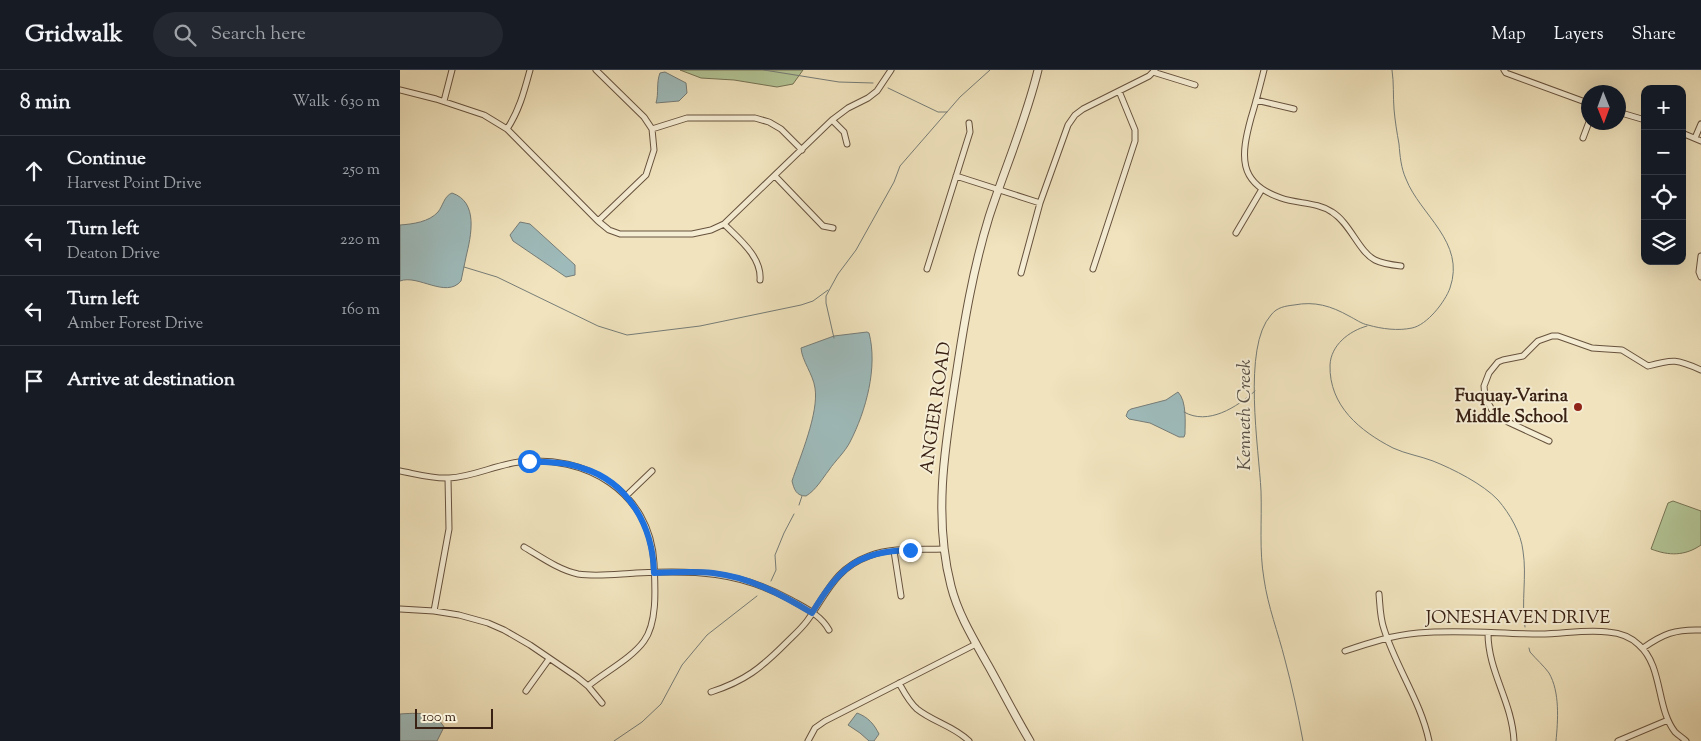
<!DOCTYPE html>
<html lang="en">
<head>
<meta charset="utf-8">
<style>
  body { margin:0; font-family:"Sorts Mill Goudy",serif; background:#242831; color:#f1f3f6 }
  .controls { position:absolute; right:15px; top:15px; display:grid; overflow:hidden; border-radius:10px; box-shadow:0 5px 20px #0002 }
  .controls button { width:45px; height:45px; display:grid; place-items:center; padding:0; border:0; border-bottom:1px solid #363941; background:#171b24; color:#f1f3f6; font:25px sans-serif }
  .compass { position:absolute; left:1181px; top:15px; width:45px; height:45px; border-radius:50%; background:#171b24; box-shadow:0 5px 20px #0002; rotate:179deg }
  .scale { position:absolute; left:15px; bottom:12px; width:78px; box-sizing:border-box; padding-left:5px; border:2px solid #392114; border-top:0; font-size:14px; line-height:18px; white-space:nowrap; color:#392114; -webkit-text-stroke:4px #f5edd4; paint-order:stroke }
  .stop { position:absolute; width:15px; height:15px; margin:-11px; border:4px solid #1a73e8; border-radius:50%; background:#fff }
  .stop.end { background:#1a73e8; border-color:#fff; box-shadow:0 1px 5px #0008 }
  .list { margin:0; padding:0; list-style:none }
  h2 { display:flex; justify-content:space-between; align-items:center; height:65px; margin:0; padding:0 20px; font-size:21px }
  h2 small { font-size:16px; font-weight:400; color:#9ea1a6 }
  .list li { display:grid; grid-template-columns:32px 1fr auto; gap:15px; align-items:center; box-sizing:border-box; height:70px; padding:0 20px; border-top:1px solid #363941 }
  .list b { display:block; font-size:19px; white-space:nowrap }
  .list p { margin:0; font-size:16px; white-space:nowrap; color:#9ea1a6 }
  .list em { font-size:16px; font-style:normal; color:#9ea1a6 }
  .icon { flex:none; width:28px; height:28px; fill:none; stroke:currentColor; stroke-width:2; stroke-linecap:round; stroke-linejoin:round }
  .map { position:relative; flex:none; width:1301px; height:671px; overflow:hidden }
  header { display:flex; align-items:center; gap:30px; box-sizing:border-box; height:70px; padding:0 25px; background:#171b24; border-bottom:1px solid #363941 }
  header strong { font-size:24px }
  nav { display:flex; gap:28px; margin-inline-start:auto; font-size:18px }
  .search { width:350px; height:45px; background:#242831; display:flex; align-items:center; gap:12px; box-sizing:border-box; padding:0 18px; border-radius:28px; color:#9ea1a6; font-size:19px }
  main { display:flex }
  aside { flex:1; background:#171b24 }
  .map>svg:first-child { display:block }
</style>
</head>
<body>
<header>
<strong>Gridwalk</strong>
<div class="search"><svg class="icon" aria-label="search" viewBox="0 0 24 24"><circle cx="10" cy="10" r="6"/><path d="M15 15l6 6"/></svg>Search here</div>
<nav><a>Map</a><a>Layers</a><a>Share</a></nav>
</header>
<main>
<aside>
<h2>8 min<small>Walk · 630 m</small></h2>
<ul class="list">
<li><svg class="icon" aria-label="ahead" viewBox="0 0 24 24"><path d="M12 20V5M6 11l6-6 6 6"/></svg><div><b>Continue</b><p>Harvest Point Drive</p></div><em>250 m</em></li>
<li><svg class="icon" aria-label="left" viewBox="0 0 24 24"><path d="M17 20v-9H6M10 6l-5 5 5 5"/></svg><div><b>Turn left</b><p>Deaton Drive</p></div><em>220 m</em></li>
<li><svg class="icon" aria-label="left" viewBox="0 0 24 24"><path d="M17 20v-9H6M10 6l-5 5 5 5"/></svg><div><b>Turn left</b><p>Amber Forest Drive</p></div><em>160 m</em></li>
<li><svg class="icon" aria-label="arrive" viewBox="0 0 24 24"><path d="M6 21V4h12l-3 4 3 4H6"/></svg><div><b>Arrive at destination</b></div></li>
</ul>
</aside>
<div class="map">
<svg width="1301" height="671" viewBox="0 0 1301 671">
  <rect width="100%" height="100%" fill="#f0e3bd"/>
  <filter id="stains"><feTurbulence type="fractalNoise" baseFrequency=".004" numOctaves="4"/><feColorMatrix values="0 0 0 0 .2 0 0 0 0 .09 0 0 0 0 .02 0 0 0 .5 -.17"/></filter>
  <radialGradient id="worn" r=".72"><stop offset=".6" stop-color="#630" stop-opacity="0"/><stop offset="1" stop-color="#630" stop-opacity=".3"/></radialGradient>
  <!-- green -->
  <path fill="#b3c596" stroke="#767355" d="M280,0h123l-10,14 -16,3 -43,-7 -33,-2z
    M1273,431l28,10v34c-16,11 -32,11 -50,4l17,-46z"/>
  <!-- water -->
  <path fill="#9ebbbb" stroke="#767d78" d="M265,2l21,11 1,10 -8,8 -23,2c3,-10 0,-20 4,-30z
    M52,123c27,9 19,43 14,64 -2,8 -3,16 -5,24 -15,18 -43,-7 -61,0v-56c13,-1 29,-3 38,-13 5,-6 6,-16 14,-19z
    M120,152l10,2 45,41v10l-9,2 -53,-36 -3,-6z
    M467,262l2,1c9,34 -3,78 -19,109 -5,10 -15,19 -21,28 -7,9 -13,20 -23,26 -10,0 -12,-7 -14,-15 8,-24 27,-68 23,-93 -2,-14 -13,-27 -14,-40l33,-12z
    M778,322c9,9 7,31 7,42l-1,3h-5l-29,-14 -21,-4 -3,-3 2,-5 3,-2 35,-9z
    M457,643c11,4 17,11 22,21l-5,7h-5l-9,-8 -12,-8z
    M0,644c16,-1 35,-3 44,13l-7,14h-37z"/>
  <g fill="none" stroke-linecap="round" stroke-linejoin="round">
    <!-- stream -->
    <path stroke="#767d78" stroke-width="1" d="M364,0l75,12 34,1
      M488,18l50,24h9
      M64,197l33,10 101,49 29,9 73,-9 101,-21 12,-4 15,-11
      M967,256c-18,5 -36,19 -37,39 -1,41 30,66 63,83 13,6 27,8 40,13 20,8 50,23 65,39 12,14 23,33 25,51 4,25 -2,51 2,76
      M434,268l-8,-35v-7l12,-22 18,-24 38,-68 6,-16 60,-69 30,-27
      M784,342c24,14 53,-5 71,-21
      M399,435l3,-9
      M371,511l5,-11 -1,-15 9,-22 10,-19
      M1129,578l1,4c6,7 14,14 19,21 11,19 9,47 7,68
      M214,671l28,-19 19,-18 21,-39 25,-30 50,-39
      M903,671c-5,-27 -11,-55 -18,-81 -7,-28 -17,-53 -21,-81 -5,-29 -2,-58 -3,-88 -2,-42 -19,-144 10,-176 6,-8 15,-9 23,-10 21,-4 37,1 55,11 6,3 13,8 19,9 14,4 30,6 44,3 15,-3 33,-26 38,-40 16,-46 -30,-73 -44,-109 -5,-11 -6,-23 -7,-35 -2,-11 -4,-23 -5,-35 -1,-13 0,-26 -2,-39"/>
    <defs>
      <path id="minor" d="M196,0l48,47 8,12 2,21 -8,25 -48,46
        M864,0c-4,16 -8,32 -13,48 -10,37 -14,65 30,80 17,6 36,4 51,14 18,11 27,40 43,48 8,4 17,5 26,6
        M1104,0l2,3 82,30
        M753,2l42,13
        M0,20l36,9 48,16 23,14 91,92 11,9 11,4h72l19,-4 13,-6 108,-104 16,-12 20,-10 9,-7 14,-21
        M856,30l38,9
        M44,31l8,-31
        M1218,42l27,8
        M432,50l12,12 3,12
        M107,59c12,-18 17,-37 23,-59
        M252,59l35,-11h68l14,4 12,7 21,21
        M1282,63l19,8
        M1183,68l6,-16
        M1295,68l6,-14
        M375,106l48,50 10,2
        M556,106l84,27
        M324,154c15,15 38,33 36,56
        M836,163l26,-44
        M1301,186l-2,16 2,5
        M527,199l43,-137 -1,-9
        M693,199l42,-128v-11l-16,-39
        M621,203l19,-70 28,-78 7,-10 8,-6 66,-33 6,-6
        M1149,371l-41,-19 -16,-12 -7,-13 -1,-11 5,-13 9,-11 5,-2 20,-4 15,-15 14,-5h6l34,12 30,2 26,16c25,-7 29,-7 53,4
        M0,401c16,3 33,8 49,7 24,-1 46,-13 70,-16 66,-8 131,29 135,101 1,22 4,59 -10,78 -12,17 -39,31 -56,45
        M226,426l26,-25
        M124,477c17,10 35,23 54,27 19,3 39,0 58,-1 58,-3 103,-2 155,27 14,8 30,15 38,30
        M494,481l7,45
        M979,524c1,11 1,24 5,35 12,38 37,73 45,112
        M0,539l34,2 25,4 29,8 16,7 26,15 47,32 11,9 14,17
        M34,541l15,-82 -1,-51
        M1088,563c0,39 24,68 26,108
        M1243,578c20,-14 32,-19 58,-18
        M945,581c24,-8 48,-16 73,-18 41,-4 82,1 122,1 23,0 46,-5 68,-2 12,1 23,5 31,13 24,21 17,63 36,87 3,3 8,6 11,9
        M499,613c5,9 10,19 18,26 16,13 37,17 52,32
        M126,621l23,-32
        M311,622c34,-11 50,-24 75,-49 7,-7 15,-14 21,-22 20,-27 27,-52 62,-65 23,-9 51,-6 75,-7
        M408,671l7,-13 10,-7 151,-77
        M1218,671l50,-21"/>
      <path id="tertiary" d="M630,671c-15,-25 -28,-51 -42,-76 -14,-25 -30,-51 -37,-79 -18,-70 -6,-140 5,-210 8,-53 17,-107 33,-159 16,-49 37,-97 49,-147"/>
    </defs>
    <!-- minor casing -->
    <use href="#minor" stroke="#67523e" stroke-width="7"/>
    <!-- tertiary casing -->
    <use href="#tertiary" stroke="#67523e" stroke-width="9"/>
    <!-- minor -->
    <use href="#minor" stroke="#f5edd4" stroke-width="5"/>
    <!-- tertiary -->
    <use href="#tertiary" stroke="#f5edd4" stroke-width="7"/>
  </g>
  <g fill="none" stroke-linecap="round" stroke-linejoin="round">
    <!-- route -->
    <path stroke="#1a73e8" stroke-width="6" d="M129,391c18,1 36,1 53,7 47,14 71,59 72,105 20,-1 40,-2 59,0 36,4 68,21 99,40 27,-44 44,-62 98,-63"/>
  </g>
  <!-- markers -->
  <circle fill="#8f2418" stroke="#f5edd4" stroke-width="2" cx="1178" cy="337" r="5"/>
  <g text-anchor="middle" dominant-baseline="central" stroke-width="4" stroke-linejoin="round" paint-order="stroke">
    <!-- poi labels -->
    <g font-size="18" font-weight="bold" fill="#392114" stroke="#f5edd4" text-anchor="end">
      <text x="1168" y="327">Fuquay-Varina<tspan x="1168" dy="21">Middle School</tspan></text>
    </g>
    <!-- street labels -->
    <g font-size="18" fill="#392114" stroke="#f5edd4">
      <text transform="translate(537 338) rotate(-82)">ANGIER ROAD</text>
      <text x="1118" y="549">JONESHAVEN DRIVE</text>
    </g>
    <!-- water labels -->
    <g font-size="19" font-style="italic" fill="#574f46" stroke="#f5edd4">
      <text transform="translate(845 345) rotate(-90)">Kenneth Creek</text>
    </g>
  </g>
  <rect width="100%" height="100%" filter="url(#stains)"/>
  <rect width="100%" height="100%" fill="url(#worn)"/>
</svg>
<div class="controls">
<button>+</button>
<button>−</button>
<button><svg class="icon" aria-label="locate" viewBox="0 0 24 24"><circle cx="12" cy="12" r="6"/><path d="M12 2v4M12 18v4M2 12h4M18 12h4"/></svg></button>
<button><svg class="icon" aria-label="layers" viewBox="0 0 24 24"><path d="M12 4l9 5-9 5-9-5zM3 14l9 5 9-5"/></svg></button>
</div>
<svg class="compass" viewBox="-18 -18 36 36"><path d="M0-13l5 13h-10z" fill="#e53935"/><path d="M0 13l5-13h-10z" fill="#9ea1a6"/></svg>
<div class="scale">100 m</div>
<div class="stop" style="left:129px;top:391px"></div>
<div class="stop end" style="left:510px;top:480px"></div>
</div>
</main>
</body>
</html>
